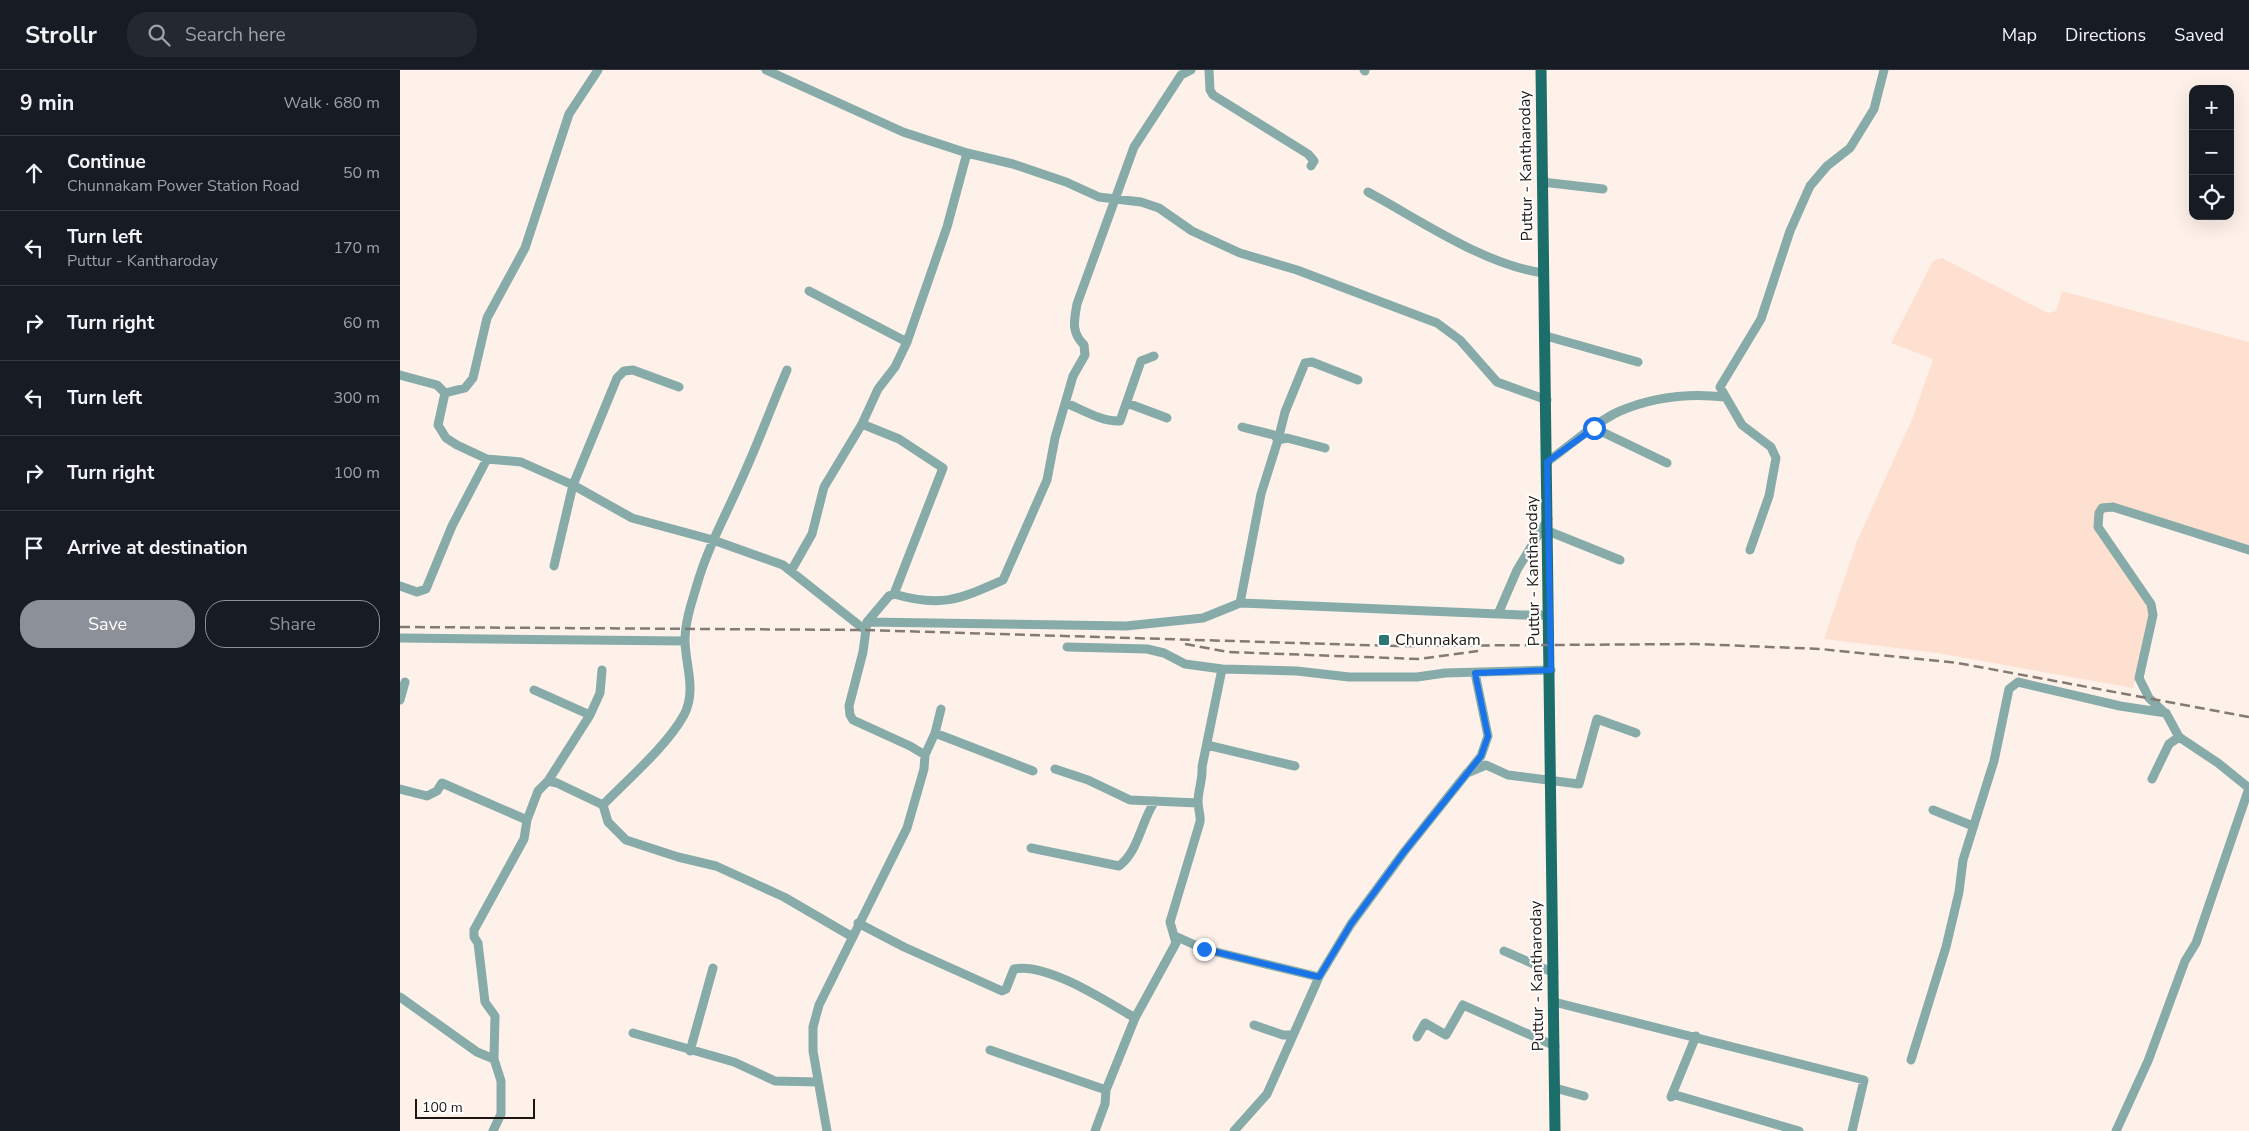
<!DOCTYPE html>
<html lang="en">
<head>
<meta charset="utf-8">
<style>
  body { margin:0; font-family:"Nunito Sans",sans-serif; background:#242831; color:#f1f3f6 }
  .controls { position:absolute; right:15px; top:15px; display:grid; overflow:hidden; border-radius:10px; box-shadow:0 5px 20px #0002 }
  .controls button { width:45px; height:45px; display:grid; place-items:center; padding:0; border:0; border-bottom:1px solid #363941; background:#171b24; color:#f1f3f6; font:25px sans-serif }
  .scale { position:absolute; left:15px; bottom:12px; width:120px; box-sizing:border-box; padding-left:5px; border:2px solid #1d1612; border-top:0; font-size:14px; line-height:18px; white-space:nowrap; color:#1d1612; -webkit-text-stroke:4px #fff; paint-order:stroke }
  .stop { position:absolute; width:15px; height:15px; margin:-11px; border:4px solid #1a73e8; border-radius:50%; background:#fff }
  .stop.end { background:#1a73e8; border-color:#fff; box-shadow:0 1px 5px #0008 }
  .list { margin:0; padding:0; list-style:none }
  h2 { display:flex; justify-content:space-between; align-items:center; height:65px; margin:0; padding:0 20px; font-size:21px }
  h2 small { font-size:16px; font-weight:400; color:#9ea1a6 }
  .list li { display:grid; grid-template-columns:32px 1fr auto; gap:15px; align-items:center; box-sizing:border-box; height:75px; padding:0 20px; border-top:1px solid #363941 }
  .list b { display:block; font-size:19px; white-space:nowrap }
  .list p { margin:0; font-size:16px; white-space:nowrap; color:#9ea1a6 }
  .list em { font-size:16px; font-style:normal; color:#9ea1a6 }
  .actions { display:flex; gap:10px; padding:15px 20px }
  .actions a { flex:1; padding:11px 0; border:1px solid #8c9099; border-radius:20px; text-align:center; font-size:18px; color:#8c9099 }
  .actions .main { background:#8c9099; color:#fff }
  .icon { flex:none; width:28px; height:28px; fill:none; stroke:currentColor; stroke-width:2; stroke-linecap:round; stroke-linejoin:round }
  .map { position:relative; flex:none; width:1849px; height:1061px; overflow:hidden }
  header { display:flex; align-items:center; gap:30px; box-sizing:border-box; height:70px; padding:0 25px; background:#171b24; border-bottom:1px solid #363941 }
  header strong { font-size:24px }
  nav { display:flex; gap:28px; margin-inline-start:auto; font-size:18px }
  .search { width:350px; height:45px; background:#242831; display:flex; align-items:center; gap:12px; box-sizing:border-box; padding:0 18px; border-radius:20px; color:#9ea1a6; font-size:19px }
  main { display:flex }
  aside { flex:1; background:#171b24 }
  .map>svg:first-child { display:block }
</style>
</head>
<body>
<header>
<strong>Strollr</strong>
<div class="search"><svg class="icon" aria-label="search" viewBox="0 0 24 24"><circle cx="10" cy="10" r="6"/><path d="M15 15l6 6"/></svg>Search here</div>
<nav><a>Map</a><a>Directions</a><a>Saved</a></nav>
</header>
<main>
<aside>
<h2>9 min<small>Walk · 680 m</small></h2>
<ul class="list">
<li><svg class="icon" aria-label="ahead" viewBox="0 0 24 24"><path d="M12 20V5M6 11l6-6 6 6"/></svg><div><b>Continue</b><p>Chunnakam Power Station Road</p></div><em>50 m</em></li>
<li><svg class="icon" aria-label="left" viewBox="0 0 24 24"><path d="M17 20v-9H6M10 6l-5 5 5 5"/></svg><div><b>Turn left</b><p>Puttur - Kantharoday</p></div><em>170 m</em></li>
<li><svg class="icon" aria-label="right" viewBox="0 0 24 24"><path d="M7 20v-9h11M14 6l5 5-5 5"/></svg><div><b>Turn right</b></div><em>60 m</em></li>
<li><svg class="icon" aria-label="left" viewBox="0 0 24 24"><path d="M17 20v-9H6M10 6l-5 5 5 5"/></svg><div><b>Turn left</b></div><em>300 m</em></li>
<li><svg class="icon" aria-label="right" viewBox="0 0 24 24"><path d="M7 20v-9h11M14 6l5 5-5 5"/></svg><div><b>Turn right</b></div><em>100 m</em></li>
<li><svg class="icon" aria-label="arrive" viewBox="0 0 24 24"><path d="M6 21V4h12l-3 4 3 4H6"/></svg><div><b>Arrive at destination</b></div></li>
</ul>
<div class="actions"><a class="main">Save</a><a>Share</a></div>
</aside>
<div class="map">
<svg width="1849" height="1061" viewBox="0 0 1849 1061">
  <rect width="100%" height="100%" fill="#fef1ea"/>
  <!-- built -->
  <path fill="#fee0d1" d="M1542,188l106,55 8,-2 6,-20 187,51v206l-143,-43 -10,13 53,87 3,10 -19,73 -196,-35 -113,-14 33,-98 56,-124 20,-58 -42,-16 42,-82z"/>
  <g fill="none" stroke-linecap="round" stroke-linejoin="round">
    <!-- minor -->
    <path stroke="#86aba8" stroke-width="9" d="M366,0l137,62 64,21 46,11 53,18 33,15 42,5 18,6 33,23 48,22 57,17 140,53 23,17 37,42 50,18
      M809,0l1,20 3,5 95,59 6,7 -3,5
      M964,0l1,1
      M1142,112l61,7
      M968,122c52,28 118,74 176,81
      M409,221l98,51
      M1146,266l92,26
      M0,305l37,10 8,8 -7,32 8,13 11,7 30,14 34,3 52,23 59,33 81,22 70,25 82,65
      M45,323l20,-5 8,-10 14,-60 38,-70 44,-134 29,-44
      M666,333c17,7 36,19 54,18l21,-60 13,-5
      M727,333l40,15
      M842,357l32,8 4,5 7,-28 20,-49 7,-1 46,18
      M1194,358l73,35
      M1147,392c21,-15 50,-41 73,-51 33,-14 70,-18 105,-14
      M1148,461l72,29
      M1350,480l19,-54 7,-38 -5,-11 -29,-22 -22,-38 41,-68 29,-88 20,-45 17,-20 23,-18 24,-39 10,-39
      M154,496l19,-81 44,-107 7,-7 9,-1 46,17
      M391,501l21,-37 12,-47 38,-63 16,-35 17,-22 12,-25 40,-115 20,-74
      M0,516l17,6 9,-3 26,-63 35,-67
      M494,524c48,14 66,5 109,-14l44,-100 8,-42 18,-62 12,-21 -1,-10c-13,-13 -10,-24 -7,-41l57,-157 47,-72 10,-5
      M840,533l21,-109 17,-54 9,-2 38,10
      M1098,544l19,-44 31,-51
      M467,552l259,4 77,-8 37,-15 282,12h26
      M0,568l285,3
      M667,577l80,2 17,4 21,11 37,5 75,2 52,6h68l28,-4 106,-3
      M134,620l56,25
      M0,630l5,-18
      M1765,643l-16,-15 -10,-20 14,-63 -2,-11 -53,-77 1,-14 3,-5 11,-1 136,43
      M535,663l98,38
      M807,675l88,21
      M525,685l10,-22 6,-24
      M655,699l33,11 42,20 68,3
      M1069,701l12,-15 7,-20 -13,-63
      M1752,709l17,-35 10,-7 39,26 31,25
      M148,711l42,-66 10,-22 2,-23
      M0,719l27,7 10,-5 5,-8 85,37
      M203,735c26,-27 63,-58 81,-90 13,-25 1,-51 1,-75 0,-17 6,-36 11,-52 11,-40 31,-75 47,-112 16,-35 29,-71 44,-106
      M1533,740l40,16
      M631,778l88,18c20,-15 22,-45 36,-65
      M458,853l46,24 98,44 4,-2 8,-20c33,-7 93,33 121,49
      M775,866l29,13 115,28
      M1104,881l50,22
      M0,927l77,55 17,7
      M1154,932l310,78 -12,51
      M854,955l29,10h9
      M233,963l101,29 41,19 43,1
      M1017,967l8,-14 21,12 17,-30 92,41
      M590,980l116,40
      M290,981l23,-83
      M1511,990l35,-113 13,-55 4,-32 31,-99 15,-72 9,-7 102,24 46,7 13,24
      M1155,1018l29,8
      M1272,1024l127,37
      M1271,1027l25,-61
      M93,1061l8,-17v-33l-7,-22 1,-43 -10,-14 -7,-59 -4,-6v-7l50,-91 3,-19 11,-29 10,-10 9,2 46,22 5,17 18,18 52,17 38,9 68,31 67,39
      M427,1061l-14,-80v-24l6,-22 88,-177 17,-59 1,-14 -15,-9 -57,-26 -3,-5 -1,-9 14,-54 4,-30 22,-26 5,-2 49,-126 -44,-29 -37,-15
      M695,1061l10,-27 1,-14 29,-72 41,-75 -6,-21 30,-100c1,-7 -2,-13 -2,-20 0,-12 5,-23 4,-35l20,-98
      M834,1061l33,-37 52,-117 32,-53 53,-72 63,-79 19,-8 22,10 71,9 18,-65 39,14
      M1716,1061l32,-70 37,-100 11,-18 53,-155"/>
    <!-- major -->
    <path stroke="#1b6e6a" stroke-width="11" d="M1141,0l14,1061"/>
    <!-- rail -->
    <path stroke="#837a74" stroke-width="2.5" stroke-dasharray="10 5" stroke-linecap="butt" d="M0,557l465,3 532,16 299,-2 125,5 137,14 291,54
      M785,574l43,8 191,7 59,-8"/>
  </g>
  <g fill="none" stroke-linecap="round" stroke-linejoin="round">
    <!-- route -->
    <path stroke="#1a73e8" stroke-width="6" d="M804,879l115,28 32,-53 53,-72 77,-96 7,-20 -13,-63 76,-3 -4,-208 47,-34"/>
  </g>
  <!-- markers -->
  <rect fill="#2c7571" stroke="#fff" stroke-width="2" x="978" y="564" width="12" height="12" rx="2.5"/>
  <g text-anchor="middle" dominant-baseline="central" stroke-width="4" stroke-linejoin="round" paint-order="stroke">
    <!-- street labels -->
    <g font-size="16" fill="#1d1612" stroke="#fff">
      <text transform="translate(1126 96) rotate(-91)">Puttur - Kantharoday</text>
      <text transform="translate(1133 501) rotate(-91)">Puttur - Kantharoday</text>
      <text transform="translate(1137 906) rotate(-91)">Puttur - Kantharoday</text>
    </g>
    <!-- poi labels -->
    <g font-size="16" fill="#1d1612" stroke="#fff" text-anchor="start">
      <text x="995" y="570">Chunnakam</text>
    </g>
  </g>
</svg>
<div class="controls">
<button>+</button>
<button>−</button>
<button><svg class="icon" aria-label="locate" viewBox="0 0 24 24"><circle cx="12" cy="12" r="6"/><path d="M12 2v4M12 18v4M2 12h4M18 12h4"/></svg></button>
</div>
<div class="scale">100 m</div>
<div class="stop" style="left:1194px;top:358px"></div>
<div class="stop end" style="left:804px;top:879px"></div>
</div>
</main>
</body>
</html>
